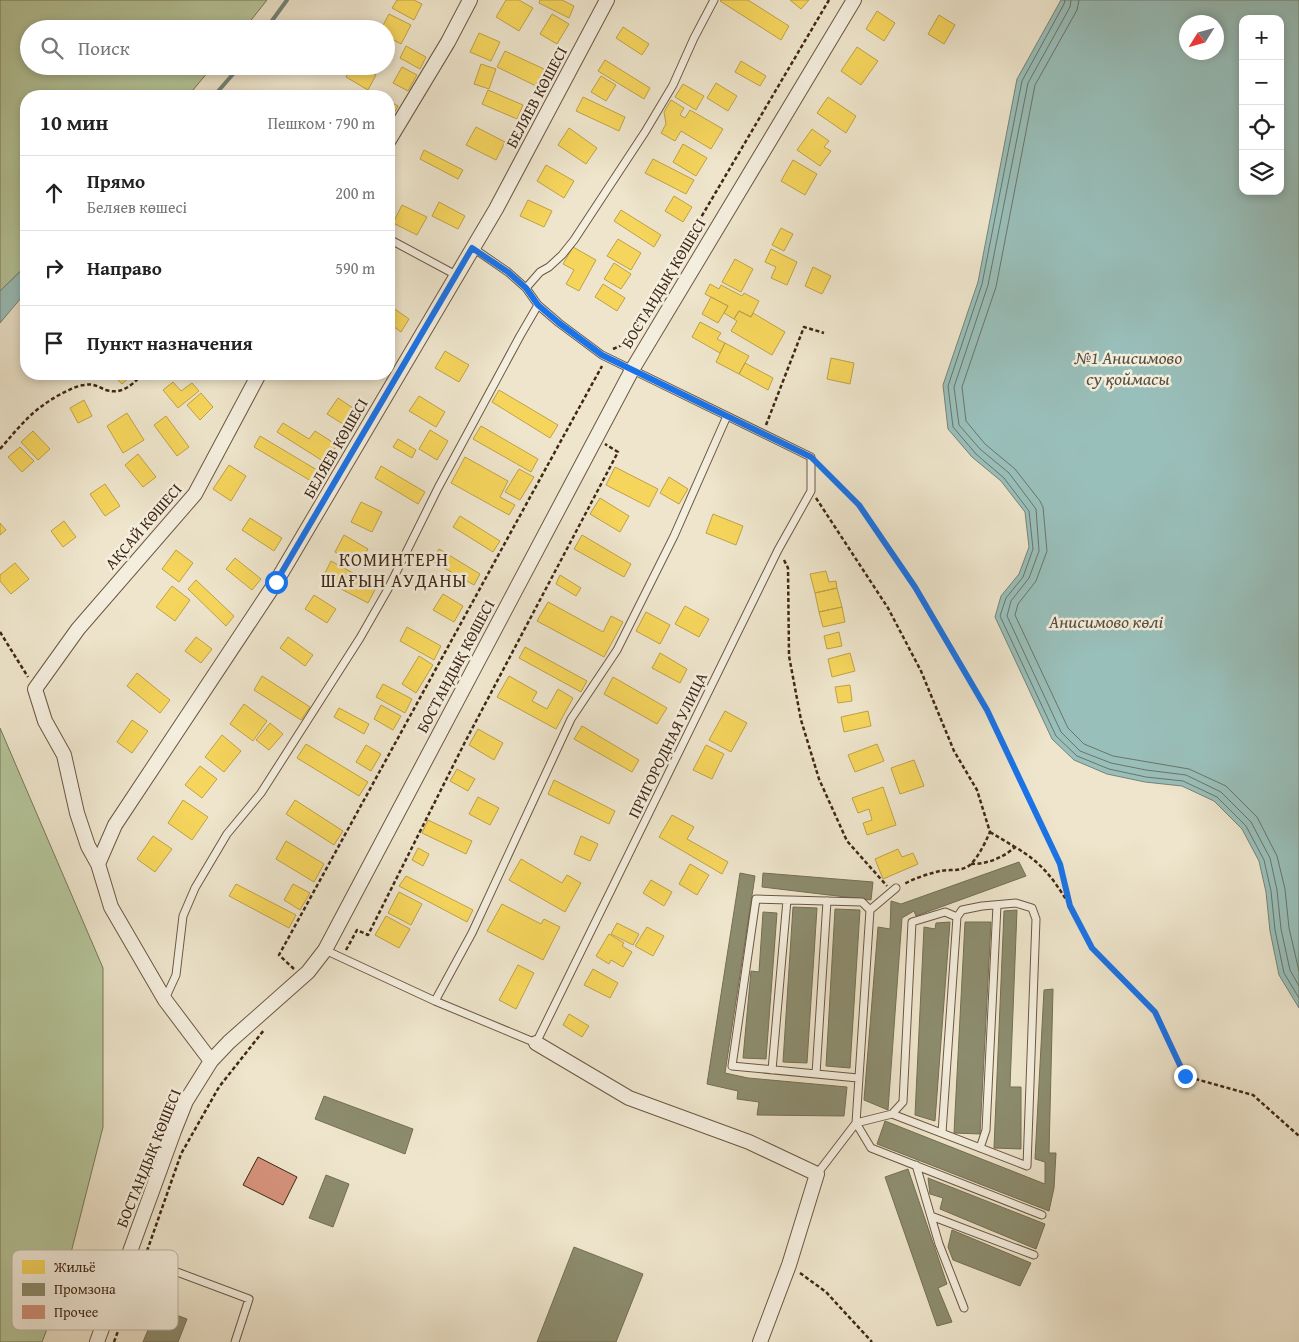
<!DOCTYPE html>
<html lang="ru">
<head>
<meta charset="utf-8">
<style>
  body { margin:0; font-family:"Gentium Book Plus",serif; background:#f6f6f6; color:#222 }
  .controls { position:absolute; right:15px; top:15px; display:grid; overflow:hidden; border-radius:10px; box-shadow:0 2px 8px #0003 }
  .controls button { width:45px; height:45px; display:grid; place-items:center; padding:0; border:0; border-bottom:1px solid #e0e0e0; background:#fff; color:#222; font:25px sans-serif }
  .compass { position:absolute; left:1179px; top:15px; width:45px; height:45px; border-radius:50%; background:#fff; box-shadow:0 2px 8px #0003; rotate:233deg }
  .stop { position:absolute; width:15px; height:15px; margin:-11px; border:4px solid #1a73e8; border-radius:50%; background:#fff }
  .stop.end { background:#1a73e8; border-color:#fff; box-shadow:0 1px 5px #0008 }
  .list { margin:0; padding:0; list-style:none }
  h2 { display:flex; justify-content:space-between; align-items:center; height:65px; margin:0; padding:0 20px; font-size:21px }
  h2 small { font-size:16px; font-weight:400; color:#767676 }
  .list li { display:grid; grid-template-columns:32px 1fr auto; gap:15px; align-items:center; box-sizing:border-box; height:75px; padding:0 20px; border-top:1px solid #e0e0e0 }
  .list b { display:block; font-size:19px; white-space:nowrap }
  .list p { margin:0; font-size:16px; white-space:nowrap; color:#767676 }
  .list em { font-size:16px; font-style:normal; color:#767676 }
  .icon { flex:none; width:28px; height:28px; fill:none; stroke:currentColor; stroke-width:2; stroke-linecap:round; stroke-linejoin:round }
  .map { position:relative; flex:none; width:1299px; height:1342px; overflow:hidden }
  .search { position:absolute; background:#fff; box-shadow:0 2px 8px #0003; left:20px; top:20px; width:375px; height:55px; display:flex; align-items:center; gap:12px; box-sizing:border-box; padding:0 18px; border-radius:28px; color:#767676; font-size:19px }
  .panel { position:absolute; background:#fff; box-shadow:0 2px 8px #0003; left:20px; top:90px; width:375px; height:290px; border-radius:20px }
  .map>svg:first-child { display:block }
</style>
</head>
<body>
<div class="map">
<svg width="1299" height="1342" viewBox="0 0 1299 1342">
  <rect width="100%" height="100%" fill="#eee5cc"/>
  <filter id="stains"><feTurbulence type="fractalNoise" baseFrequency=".004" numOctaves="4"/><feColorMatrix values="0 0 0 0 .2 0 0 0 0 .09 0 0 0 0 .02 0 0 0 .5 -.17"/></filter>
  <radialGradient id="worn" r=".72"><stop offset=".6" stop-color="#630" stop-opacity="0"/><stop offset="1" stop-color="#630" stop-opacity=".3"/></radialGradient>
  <!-- green -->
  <path fill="#b5c59a" stroke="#7a7658" d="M0,0h267l-23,29h-215v37h184l-25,30h-162v170l-26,25z
    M0,728l103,240v159l-42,165 -19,50h-42z"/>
  <!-- water -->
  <path fill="#99bfba" stroke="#758378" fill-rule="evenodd" d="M1061,0h238v1008l-20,-33 -9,-44 -4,-39 -7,-31 -17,-32 -28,-28 -32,-15 -37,-4 -38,-8 -33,-14 -22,-21 -57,-122 6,-21 18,-22 10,-27 -4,-35 -24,-31 -29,-24 -24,-28 -5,-44 35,-103 39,-203zM1243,19h37v172h-37zM1186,22h30v30h-30z
    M26,266v26l-26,31v-32z"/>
  <!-- homes -->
  <path fill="#f6d55c" stroke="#bfa147" d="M397,0h17l8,4 -8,16 -22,-12z
    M506,0h13l14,8 -14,23 -23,-14z
    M540,0h22l12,6 -5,12 -30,-15z
    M721,0h27l41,26 -8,14 -61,-39z
    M790,0h19l-8,9z
    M877,11l18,12 -11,18 -18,-12z
    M389,14l22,11 -10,19 -15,-8v-7h-5z
    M552,14l17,10 -12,20 -17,-10z
    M939,15l16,10 -11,19 -16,-10z
    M623,27l26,17 -7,11 -26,-17z
    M479,33l21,9 -9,19 -21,-9z
    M406,46l20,11 -6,12 -20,-11z
    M857,47l21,14 -17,24 -20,-14z
    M505,51l39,18 -8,17 -39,-19z
    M605,60l45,28 -6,11 -46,-28z
    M741,61l25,15 -6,10 -25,-14z
    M481,64l15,5 -7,20 -15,-5z
    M352,66h9l15,9 -8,15 -22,-13z
    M402,67l15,8 -9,16 -15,-8z
    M601,76l15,9 -10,16 -15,-9z
    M716,83l21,13 -9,15 -21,-13z
    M683,84l21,12 -8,14 -21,-13z
    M488,90l35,15 -6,14 -35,-15z
    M583,97l42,20 -6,14 -43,-20z
    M828,97l28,19 -10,17 -29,-20z
    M671,100l13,8 -4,7 5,3 5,-8 33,19 -12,20 -30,-18 -6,10 -14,-8 5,-9 -2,-12z
    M389,101l9,5 -8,15 -1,-1z
    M476,127l29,15 -9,18 -30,-15z
    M569,128l28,20 -11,16 -28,-19z
    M812,129l17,12 -5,6 7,4 -11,15 -23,-16z
    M683,144l24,14 -11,18 -23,-14z
    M424,150l39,20 -5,9 -38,-20z
    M653,159l41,21 -8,14 -41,-21z
    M793,160l24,14 -12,21 -24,-14z
    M546,165l28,16 -10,17 -27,-17z
    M674,196l18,11 -9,15 -18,-11z
    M528,200l24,11 -8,16 -24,-11z
    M439,202l26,14 -7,13 -26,-13z
    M402,205l25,12 -10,18 -24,-12z
    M621,210l40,25 -7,12 -40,-26z
    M781,228l12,6 -9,17 -12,-6z
    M618,239l23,14 -10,17 -24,-14z
    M573,247l23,13 -17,31 -13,-7 8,-14 -11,-6z
    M771,249l26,13 -10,23 -16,-7 5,-11 -11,-5z
    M735,259l18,10 -12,23 -19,-10z
    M614,263l17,11 -10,15 -17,-10z
    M813,267l18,9 -9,18 -17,-8z
    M603,284l22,14 -8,13 -22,-14z
    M710,284l9,5 2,-4 21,11 2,-3 15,8 -8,16 -12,-6 -5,8 -10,-6 4,-7 -23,-12z
    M711,297l17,9 -10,17 -16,-9z
    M389,305l20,14 -8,13 -12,-9z
    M739,311l12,6 2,-4 32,19 -13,23 -41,-24 6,-10 -3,-2z
    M700,322l21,11 -4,6 8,4 -5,10 -28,-16z
    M725,343l24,13 -10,18 -23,-12z
    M445,351l24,14 -10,17 -24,-14z
    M831,358l23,5 -4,21 -23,-5z
    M745,363l28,15 -5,12 -29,-16z
    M112,374h21l-11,10z
    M173,382l8,9 11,-8 7,8 -21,17 -15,-18z
    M499,390l59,35 -8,13 -58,-36z
    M201,393l12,14 -13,13 -13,-15z
    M419,396l26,16 -9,15 -27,-16z
    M338,398l18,12 -10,16 -19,-12z
    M84,400l8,16 -14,7 -8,-15z
    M127,413l17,27 -21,13 -16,-27z
    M166,416l23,31 -12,9 -23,-31z
    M283,423l26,16 6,-8 22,14 -11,18 -49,-31z
    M481,426l57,33 -7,13 -58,-33z
    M430,430l18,11 -11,19 -18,-11z
    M33,431l17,18 -12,11 -17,-18z
    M260,436l62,37 -6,11 -62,-37z
    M398,439l18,11 -4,8 -19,-11z
    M20,447l14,14 -12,11 -14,-15z
    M138,454l18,23 -13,10 -18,-22z
    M465,457l43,24 -8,16 15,8 -6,10 -58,-32z
    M229,465l17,11 -15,25 -18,-12z
    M381,466l44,26 -7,12 -43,-26z
    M615,467l43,22 -9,18 -43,-22z
    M519,469l15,8 -14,23 -15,-8z
    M669,477l19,12 -9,15 -19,-11z
    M105,484l15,22 -15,10 -15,-22z
    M600,498l29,18 -9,16 -30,-18z
    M361,502l21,10 -10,20 -21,-10z
    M713,514l30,12 -7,19 -30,-12z
    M460,516l40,25 -7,11 -40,-25z
    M250,518l32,20 -8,13 -32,-21z
    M64,521l12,16 -13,10 -12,-16z
    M0,523l6,7 -6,5z
    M344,535l24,14 -9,16 -24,-13z
    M582,535l49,29 -7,13 -50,-28z
    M439,549l41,25 -6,11 -42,-24z
    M176,550l17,13 -14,19 -17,-13z
    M235,558l26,21 -9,11 -26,-21z
    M331,561l46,25 -9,17 -46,-24z
    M15,563l14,16 -18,15 -11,-13v-6z
    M826,571l3,11 7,-1 1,7 -22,5 -5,-19z
    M560,575l21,13 -5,8 -20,-12z
    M196,580l38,36 -8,10 -38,-37z
    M172,586l18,14 -15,21 -19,-14z
    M837,588l5,19 -23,5 -4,-19z
    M443,594l20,12 -9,16 -21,-12z
    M314,595l22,14 -9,14 -22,-14z
    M548,602l55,30 8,-16 12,6 -19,35 -67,-36z
    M685,606l24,13 -10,18 -24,-13z
    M842,607l3,15 -22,5 -4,-15z
    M646,612l24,13 -10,19 -24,-13z
    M407,627l34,19 -7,14 -34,-19z
    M839,632l3,14 -15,3 -3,-13z
    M196,637l16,12 -11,14 -16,-12z
    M288,637l25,18 -8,11 -25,-18z
    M525,647l62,34 -6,11 -62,-34z
    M660,653l27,16 -7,14 -28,-15z
    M850,653l5,18 -23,6 -4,-18z
    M419,656l14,9 -17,28 -14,-9z
    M137,673l33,27 -10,13 -33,-27z
    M262,676l48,31 -9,13 -47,-30z
    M509,676l28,16 -5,9 15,8 11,-20 15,9 -17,31 -59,-32z
    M613,677l54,31 -10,16 -53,-30z
    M383,684l29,15 -7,14 -29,-16z
    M850,685l2,16 -14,2 -3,-16z
    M244,704l23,17 -14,20 -23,-17z
    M381,705l20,11 -8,14 -19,-11z
    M339,708l30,16 -5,10 -30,-17z
    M725,711l22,12 -16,29 -22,-12z
    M868,711l3,15 -27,6 -3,-15z
    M132,720l16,11 -16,22 -15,-11z
    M270,723l13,11 -14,16 -13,-10z
    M582,726l57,34 -7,12 -58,-33z
    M478,729l25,14 -9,17 -25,-15z
    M222,735l19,16 -17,21 -19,-15z
    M306,744l62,38 -9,14 -62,-38z
    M877,744l7,17 -29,11 -7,-17z
    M366,745l15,9 -10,17 -15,-9z
    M706,745l18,9 -12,25 -19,-9z
    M914,760l10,26 -24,8 -9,-26z
    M200,766l17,13 -15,19 -17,-13z
    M457,769l18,10 -7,12 -18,-10z
    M554,780l61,31 -6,13 -61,-30z
    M883,787l13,38 -29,10 -4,-12 9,-3 -3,-11 -11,4 -6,-15z
    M478,797l21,11 -9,17 -21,-11z
    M183,800l25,17 -16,23 -24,-17z
    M295,800l48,31 -9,14 -48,-31z
    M672,815l22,12 -7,12 41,23 -6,12 -63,-37z
    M428,820l44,21 -6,13 -44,-21z
    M153,836l19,13 -17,23 -18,-13z
    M581,836l17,8 -8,17 -16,-7z
    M286,841l38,23 -10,18 -38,-23z
    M418,848l11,6 -6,12 -11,-6z
    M898,849l4,8 11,-4 5,11 -35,15 -8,-20z
    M521,859l41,24 5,-8 14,8 -16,29 -56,-32z
    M690,864l19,11 -12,20 -18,-11z
    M406,876l67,34 -6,12 -68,-36z
    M651,880l21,12 -8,14 -21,-13z
    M236,884l60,31 -7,13 -60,-32z
    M293,884l17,9 -10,17 -16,-10z
    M399,892l23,12 -11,21 -23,-12z
    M502,904l39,20 3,-5 16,8 -17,33 -56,-29z
    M386,916l24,13 -11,19 -24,-13z
    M617,923l22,11 -6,11 -22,-11z
    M647,927l17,9 -11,20 -18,-10z
    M609,934l15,9 -2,3 10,6 -9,15 -12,-7 -2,4 -13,-8z
    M518,965l16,8 -18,36 -17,-9z
    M593,969l25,14 -8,15 -26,-13z
    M569,1014l20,12 -7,11 -19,-12z"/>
  <!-- industry -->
  <path fill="#8c8c6e" stroke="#756e53" d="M1019,862l7,14 -110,40 -2,-5 -12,7 -14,192 -24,-10 14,-173 12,2 1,-28 10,3z
    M740,873l15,3 -30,197 23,5 99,9 -3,29 -87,-1 2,-13 -22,-3 1,-8 -31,-7z
    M763,873l110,9 -2,18 -109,-13z
    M793,907l24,1 -10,155 -24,-1z
    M835,909l25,1 -10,158 -24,-2z
    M1017,910l-7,177h11v62l-27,-1 10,-237z
    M763,912l14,1 -11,146 -23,-1 8,-87 8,1z
    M950,922l-15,199 -20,-6 9,-188 11,2 1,-6z
    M965,922h26l-11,212 -26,-1z
    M1053,989l-4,164h7l-2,35 -5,23 -172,-67 8,-23 160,63v-22l-10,-3 9,-169z
    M324,1096l89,33 -8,25 -90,-35z
    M908,1169l39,115 -9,4 14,34 -15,4 -52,-149z
    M326,1175l23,9 -16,43 -24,-9z
    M928,1178l117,46 -9,25 -96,-40 3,-11 -13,-4z
    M952,1230l79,33 -11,23 -67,-26 -5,-13z
    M574,1247l69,27 -27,68h-79z
    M157,1308l30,11 -9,23h-35z"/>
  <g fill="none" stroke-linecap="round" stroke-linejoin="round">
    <!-- shore -->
    <path stroke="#6c7468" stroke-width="1" d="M1065,0l-1,4 -42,77 -40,203 -34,102 5,41 23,27 28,24 25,33 4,38 -10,28 -17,21 -6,18 56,120 21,20 32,13 37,8 37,4 34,16 29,29 18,34 7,31 4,39 9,43 15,25
      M1071,0l-1,7 -42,76 -40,202 -34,102 5,38 21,24 29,24 27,36 3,42 -10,27 -18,23 -4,15 54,116 19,19 31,12 35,7 40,5 35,17 30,30 19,36 7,32 4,39 9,41 9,16
      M1079,0l-2,10 -42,75 -39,202 -34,100 4,34 19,23 30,25 25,32 3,6 4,44 -11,30 -18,23 -3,11 53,113 16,16 29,12 76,13 37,17 31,31 20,39 8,33 4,39 10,43"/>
    <!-- stream -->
    <path stroke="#758378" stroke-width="4" d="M266,29l21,-29
      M214,96l26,-30"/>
  </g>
  <!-- building -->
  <path fill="#d4927b" stroke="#402815" d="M258,1157l39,20 -14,28 -40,-20z"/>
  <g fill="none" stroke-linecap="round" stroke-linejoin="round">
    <defs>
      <path id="lane" d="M389,239l67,36
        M526,288l14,-16 9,-5 13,-12 12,-15 71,-108 28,-47 21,-47 20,-38
        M896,888l-26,22 -14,213 15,25 171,67
        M325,950l110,51 101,42 242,-493 33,-59v-34l-209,-102 -43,-32 -21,-18 -12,-17 -18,-16 -35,-24
        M165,999l11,-24 7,-59 12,-28 32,-54 34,-41 99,-155 28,-49 50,-101 82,-152 18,-31
        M435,1001l37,-68 99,-214 46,-69 57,-114 53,-120
        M772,1070l15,-170
        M816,1074l11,-173
        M858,1078l-126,-12 24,-167 106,3 8,8
        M942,1133l15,-216
        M980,1148l6,-18 11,-225
        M916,1165l23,79 25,64
        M817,1174l39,-51 36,-9 135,52 9,-247 -4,-11 -16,-5 -34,3 -20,4 -5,7 -12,-5 -33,10 -9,180 -11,12
        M931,1216l103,39
        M129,1254l120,45 -14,43"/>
      <path id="street" d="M389,140l59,-98 22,-42
        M98,864l-10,-18 -11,-33 -13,-58 -19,-34 -10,-32 43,-60 117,-135 64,-120
        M536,1043l93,55 120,44 68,32 -28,91 -29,77
        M211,1061l-46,-61 -54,-93 -13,-43 17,-39 161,-243 220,-373 111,-209
        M97,1342l77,-211 12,-30 25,-40 18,-19 79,-70 17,-22 307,-580 222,-370"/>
    </defs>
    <!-- lane casing -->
    <use href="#lane" stroke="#6c5743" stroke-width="9"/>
    <!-- street casing -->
    <use href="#street" stroke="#6c5743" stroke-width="16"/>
    <!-- path -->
    <path stroke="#402815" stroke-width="2.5" stroke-dasharray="4 2.5" stroke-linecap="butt" d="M613,349l14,-6 202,-343
      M766,425l38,-98 20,6
      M0,449c20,-23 32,-39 59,-54 8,-4 17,-9 25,-10 10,-2 14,2 22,5 15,5 27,-5 36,-16
      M821,467l38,38 56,82 72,123 74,154 9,41 22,43 63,63 30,65 68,19 46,41
      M816,498l72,110 33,63 33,80 23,39 13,42c-5,11 -11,24 -20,33 -9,7 -20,4 -30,6 -12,3 -25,7 -36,13
      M784,560l4,8 1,88 12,64 18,59 28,62 40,45
      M0,632l28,45
      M990,832l25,15
      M971,864c16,0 32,-6 44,-17 27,16 37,30 54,57
      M346,950l11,-20 11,5 96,-191 154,-292 -13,-8
      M294,969l-15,-14 323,-589
      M147,1251l34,-97 38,-67 45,-57
      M800,1273l26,19 46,50
      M114,1342l27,-74"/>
    <!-- lane -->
    <use href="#lane" stroke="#f4eede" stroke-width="7"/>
    <!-- street -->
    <use href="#street" stroke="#f4eede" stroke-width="14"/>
  </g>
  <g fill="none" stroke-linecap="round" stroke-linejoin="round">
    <!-- route -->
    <path stroke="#1a73e8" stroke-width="6" d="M276,582l196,-334 36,24 18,16 12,17 21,18 43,32 209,102 48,48 56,82 72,123 73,154 10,42 22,42 63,64 30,64"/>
  </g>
  <g text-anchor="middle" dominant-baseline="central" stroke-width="5" stroke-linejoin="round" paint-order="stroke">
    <!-- street labels -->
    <g font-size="16" fill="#402815" stroke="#f4eede">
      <text transform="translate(536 97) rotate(-62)">БЕЛЯЕВ КӨШЕСІ</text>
      <text transform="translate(663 283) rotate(-59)">БОСТАНДЫҚ КӨШЕСІ</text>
      <text transform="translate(335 448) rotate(-60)">БЕЛЯЕВ КӨШЕСІ</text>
      <text transform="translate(143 526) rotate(-49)">АҚСАЙ КӨШЕСІ</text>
      <text transform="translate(455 666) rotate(-62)">БОСТАНДЫҚ КӨШЕСІ</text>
      <text transform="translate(667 745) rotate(-64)">ПРИГОРОДНАЯ УЛИЦА</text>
      <text transform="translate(148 1158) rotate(-68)">БОСТАНДЫҚ КӨШЕСІ</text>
    </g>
    <!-- water labels -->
    <g font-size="18" font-style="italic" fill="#564e3e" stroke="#f4eede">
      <text x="1128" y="357">№1 Анисимово<tspan x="1128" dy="21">су қоймасы</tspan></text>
      <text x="1106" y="621">Анисимово көлі</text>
    </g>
    <!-- neighbourhood labels -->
    <g font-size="18" letter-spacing="1" fill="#402815" stroke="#f4eede">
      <text x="394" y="559">КОМИНТЕРН<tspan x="394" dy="21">ШАҒЫН АУДАНЫ</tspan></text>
    </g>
  </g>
  <!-- legend -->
  <rect x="12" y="1250" width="166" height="80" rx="8" fill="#f4eede" stroke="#beb3a2" stroke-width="1"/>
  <rect x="22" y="1260" width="23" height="14" fill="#f6d55c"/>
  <rect x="22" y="1283" width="23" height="13" fill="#8c8c6e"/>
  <rect x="22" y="1305" width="23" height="14" fill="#d4927b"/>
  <g font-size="14" fill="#402815">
    <text x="54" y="1272">Жильё</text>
    <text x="54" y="1294">Промзона</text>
    <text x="54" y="1317">Прочее</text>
  </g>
  <rect width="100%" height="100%" filter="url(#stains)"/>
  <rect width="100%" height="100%" fill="url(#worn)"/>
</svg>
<div class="controls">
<button>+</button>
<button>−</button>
<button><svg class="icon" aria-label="locate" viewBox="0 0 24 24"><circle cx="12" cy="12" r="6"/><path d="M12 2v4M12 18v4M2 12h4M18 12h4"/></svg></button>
<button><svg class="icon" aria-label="layers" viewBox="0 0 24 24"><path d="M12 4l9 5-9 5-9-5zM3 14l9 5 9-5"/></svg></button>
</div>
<svg class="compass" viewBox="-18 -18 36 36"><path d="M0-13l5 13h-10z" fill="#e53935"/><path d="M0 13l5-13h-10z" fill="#767676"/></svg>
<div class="stop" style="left:276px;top:582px"></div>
<div class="stop end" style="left:1185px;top:1076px"></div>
<div class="search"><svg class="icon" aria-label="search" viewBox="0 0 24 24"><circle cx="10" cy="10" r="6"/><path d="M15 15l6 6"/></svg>Поиск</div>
<section class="panel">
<h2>10 мин<small>Пешком · 790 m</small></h2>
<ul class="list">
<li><svg class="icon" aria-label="ahead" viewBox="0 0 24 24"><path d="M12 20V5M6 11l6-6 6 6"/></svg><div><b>Прямо</b><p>Беляев көшесі</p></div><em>200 m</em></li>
<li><svg class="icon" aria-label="right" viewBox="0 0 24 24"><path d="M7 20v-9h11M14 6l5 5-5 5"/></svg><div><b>Направо</b></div><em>590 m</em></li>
<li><svg class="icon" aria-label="arrive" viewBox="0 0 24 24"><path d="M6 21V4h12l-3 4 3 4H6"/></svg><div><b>Пункт назначения</b></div></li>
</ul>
</section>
</div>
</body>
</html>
